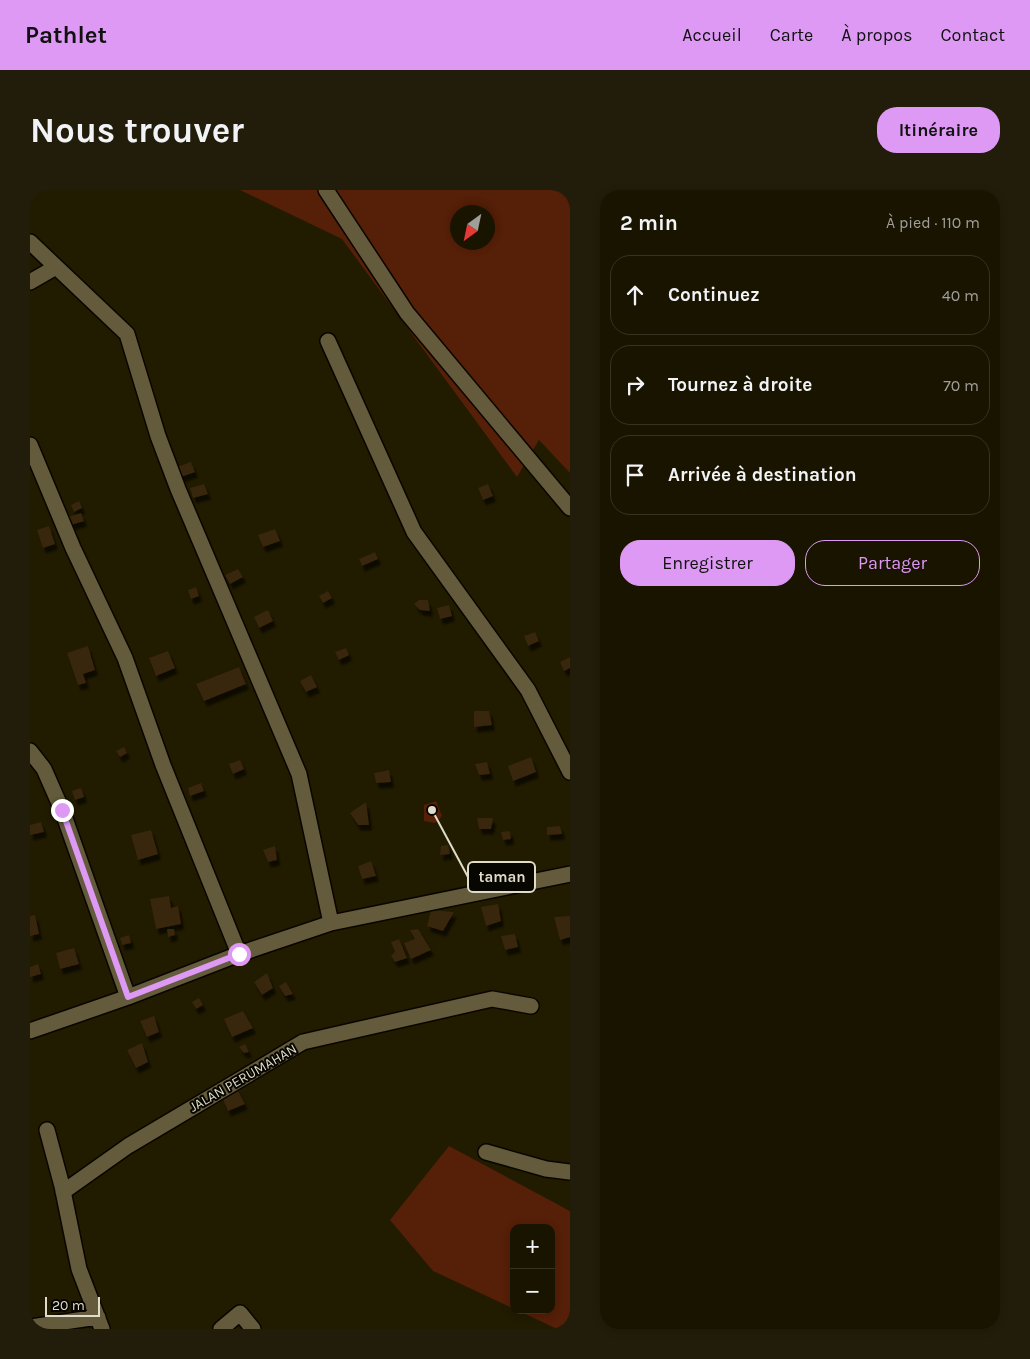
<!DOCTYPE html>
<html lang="fr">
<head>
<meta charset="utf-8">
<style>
  body { margin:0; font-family:Karla,sans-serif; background:#221d0a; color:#f1f3f6 }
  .controls { position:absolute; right:15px; bottom:15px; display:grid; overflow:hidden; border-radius:10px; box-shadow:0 2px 8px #0003 }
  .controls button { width:45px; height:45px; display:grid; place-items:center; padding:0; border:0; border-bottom:1px solid #373322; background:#191400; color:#f1f3f6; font:25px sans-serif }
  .compass { position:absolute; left:420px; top:15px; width:45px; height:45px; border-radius:50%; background:#191400; box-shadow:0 2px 8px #0003; rotate:213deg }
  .scale { position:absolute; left:15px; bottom:12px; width:55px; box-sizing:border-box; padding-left:5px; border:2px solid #dfdcca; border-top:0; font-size:14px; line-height:18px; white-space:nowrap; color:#dfdcca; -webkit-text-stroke:4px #080600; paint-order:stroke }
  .stop { position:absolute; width:15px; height:15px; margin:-11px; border:4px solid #dd99f3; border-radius:50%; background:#fff }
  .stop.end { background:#dd99f3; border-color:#fff; box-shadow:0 1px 5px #0008 }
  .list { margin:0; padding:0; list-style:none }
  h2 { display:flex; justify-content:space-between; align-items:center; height:65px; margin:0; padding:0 20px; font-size:21px }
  h2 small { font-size:16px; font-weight:400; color:#9f9e99 }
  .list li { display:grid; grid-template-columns:32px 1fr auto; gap:15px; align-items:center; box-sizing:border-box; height:80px; margin:0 10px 10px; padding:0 10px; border:1px solid #373322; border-radius:20px }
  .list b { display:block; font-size:19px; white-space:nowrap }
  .list em { font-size:16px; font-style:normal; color:#9f9e99 }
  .actions { display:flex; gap:10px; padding:15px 20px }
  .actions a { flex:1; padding:11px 0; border:1px solid #dd99f3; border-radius:20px; text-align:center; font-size:18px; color:#dd99f3 }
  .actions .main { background:#dd99f3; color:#111 }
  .icon { flex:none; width:28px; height:28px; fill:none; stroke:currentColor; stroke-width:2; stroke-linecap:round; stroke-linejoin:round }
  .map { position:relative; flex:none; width:540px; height:1139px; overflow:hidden; border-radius:20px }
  header { display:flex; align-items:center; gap:30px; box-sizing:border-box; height:70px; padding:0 25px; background:#dd99f3; color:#111 }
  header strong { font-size:24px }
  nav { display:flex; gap:28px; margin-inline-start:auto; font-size:18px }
  .intro { display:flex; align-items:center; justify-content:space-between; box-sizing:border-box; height:120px; padding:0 30px }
  h1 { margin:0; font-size:35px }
  .button { padding:12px 22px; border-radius:20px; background:#dd99f3; color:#111; font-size:18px; font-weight:700 }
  main { display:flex; gap:30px; padding:0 30px }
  aside { flex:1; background:#191400; border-radius:20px; box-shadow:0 2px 8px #0003 }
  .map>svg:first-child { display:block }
</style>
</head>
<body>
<header>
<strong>Pathlet</strong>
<nav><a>Accueil</a><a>Carte</a><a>À propos</a><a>Contact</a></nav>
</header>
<div class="intro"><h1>Nous trouver</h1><a class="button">Itinéraire</a></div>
<main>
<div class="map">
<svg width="540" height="1139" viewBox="0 0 540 1139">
  <defs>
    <filter id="shadow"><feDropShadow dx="3" dy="5.5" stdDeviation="1" flood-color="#0009"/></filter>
  </defs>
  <rect width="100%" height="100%" fill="#211b00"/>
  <!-- green -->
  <path fill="#561f07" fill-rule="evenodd" d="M210,0h330v283l-31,-33 -22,37 -175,-238zM428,22h30v30h-30z
    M406,611l6,15 -7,7 -11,-2v-16z
    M419,956l121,65v118h-13l-40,-19h34v-82h-37v81l-81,-38 -43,-51z"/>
  <!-- building -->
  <path fill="#38250e" filter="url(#shadow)" d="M161,272l4,10 -14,5 -4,-10z
    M174,294l4,10 -15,4 -3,-10z
    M458,294l5,12 -10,4 -5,-12z
    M49,311l3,7 -8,4 -3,-7z
    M51,323l3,8 -13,4 -3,-8z
    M19,336l6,18 -12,4 -6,-18z
    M245,339l5,12 -17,6 -5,-12z
    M345,362l3,7 -16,7 -3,-7z
    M208,379l5,8 -13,7 -5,-9z
    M166,397l3,9 -8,3 -3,-9z
    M298,401l4,7 -9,5 -4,-7z
    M389,410h9l2,11 -10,-1 -6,-6z
    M419,415l3,11 -12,3 -3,-11z
    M238,420l5,11 -14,7 -5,-11z
    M505,442l4,9 -11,5 -4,-10z
    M58,456l7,24 -12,4 3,9 -8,2 -11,-32z
    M316,458l3,7 -10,5 -4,-8z
    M138,461l7,17 -19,8 -7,-18z
    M540,467v11l-6,3 -4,-9z
    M209,477l7,17 -42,17 -8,-17z
    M281,485l6,12 -11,5 -6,-11z
    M444,521h15l3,14 -18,2z
    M94,557l3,6 -7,4 -4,-6z
    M501,567l5,15 -23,9 -5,-15z
    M210,570l4,9 -11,5 -4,-10z
    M457,572l3,12 -11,1 -4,-11z
    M359,580l2,12 -15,1 -2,-10z
    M171,593l3,8 -14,5 -2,-8z
    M51,598l3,9 -9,3 -3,-9z
    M336,612l3,23h-11l-8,-12z
    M447,628h16l-2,11h-12z
    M11,632l3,10 -14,3v-10z
    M530,636l2,8 -15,1v-8z
    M121,640l7,24 -20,6 -7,-25z
    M480,641l1,8 -8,1 -2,-8z
    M418,655l2,9 -10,1 1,-9z
    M245,656l2,14 -9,2 -5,-12z
    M341,671l5,15 -14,3 -4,-13z
    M139,706l2,12 7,-2 3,18 -25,5 -6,-30z
    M468,714l3,17 -15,5 -5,-19z
    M401,720l23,2 -11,19 -16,-5z
    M5,725l4,19 -9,2v-20z
    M540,726v21l-10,3 -6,-23z
    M137,739h7l1,6 -7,2z
    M388,739l13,21 -20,9 -7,-16 11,-4 -5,-9z
    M485,744l3,13 -13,3 -4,-14z
    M99,745l2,8 -9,2 -2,-7z
    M369,749l8,19 -12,4 -4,-6 4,-4 -4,-10z
    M44,758l5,16 -19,5 -4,-16z
    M8,774l3,10 -11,3v-10z
    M237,783l6,15 -11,7 -8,-13z
    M256,792l7,12 -8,2 -6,-10z
    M169,808l4,7 -7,4 -4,-7z
    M213,821l10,17 -21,9 -8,-18z
    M124,826l5,16 -12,5 -7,-16z
    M112,853l6,19 -12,6 -9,-18z
    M215,854l4,8 -5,1 -5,-6z
    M207,899l8,15 -17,7 -6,-14z"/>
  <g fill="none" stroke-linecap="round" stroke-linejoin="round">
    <defs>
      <path id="minor" d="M296,0l81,123 163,195
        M0,52l97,92 31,102 20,53 121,285 32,149
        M0,92l26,-15
        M298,151l86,191 114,158 42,82
        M0,255l43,103 52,110 38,107 76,189
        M0,561l14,18 18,41 66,187
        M0,841l98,-34 111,-43 92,-31 239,-49
        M17,940l15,56 17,83 23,60
        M456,962l60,17 24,3
        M33,1002l65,-46 175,-104 189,-43 39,7
        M0,1137l68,-10
        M191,1139l19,-16 13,16"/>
    </defs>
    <!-- minor casing -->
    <use href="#minor" stroke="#0b0500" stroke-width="18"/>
    <!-- minor -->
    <use href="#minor" stroke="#635b3b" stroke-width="15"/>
  </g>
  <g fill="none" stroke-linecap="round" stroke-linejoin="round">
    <!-- route -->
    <path stroke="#dd99f3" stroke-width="6" d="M32,620l66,187 111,-43"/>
  </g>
  <g text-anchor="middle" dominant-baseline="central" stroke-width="4" stroke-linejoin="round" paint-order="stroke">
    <!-- street labels -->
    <g font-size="14" fill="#dfdcca" stroke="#080600">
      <text transform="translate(213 888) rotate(-30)">JALAN PERUMAHAN</text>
    </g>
  </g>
  <!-- callouts -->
  <path fill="none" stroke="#dfdcca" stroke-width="2" d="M402 620L438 687"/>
  <circle fill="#dfdcca" stroke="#080600" stroke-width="2" cx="402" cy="620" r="5"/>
  <rect fill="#080600" stroke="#dfdcca" stroke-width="2" x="438" y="672" width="67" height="30" rx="5"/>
  <g font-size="15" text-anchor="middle" font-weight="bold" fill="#dfdcca">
    <text x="472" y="692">taman</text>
  </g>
</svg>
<div class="controls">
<button>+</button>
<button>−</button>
</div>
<svg class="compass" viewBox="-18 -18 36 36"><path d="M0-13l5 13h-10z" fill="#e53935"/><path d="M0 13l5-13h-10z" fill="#9f9e99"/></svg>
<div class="scale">20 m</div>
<div class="stop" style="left:209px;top:764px"></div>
<div class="stop end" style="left:32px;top:620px"></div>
</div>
<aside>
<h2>2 min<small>À pied · 110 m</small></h2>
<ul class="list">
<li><svg class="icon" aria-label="ahead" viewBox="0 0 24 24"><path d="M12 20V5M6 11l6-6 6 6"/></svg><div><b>Continuez</b></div><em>40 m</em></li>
<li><svg class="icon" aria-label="right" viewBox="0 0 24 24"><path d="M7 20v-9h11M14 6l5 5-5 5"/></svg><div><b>Tournez à droite</b></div><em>70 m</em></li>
<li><svg class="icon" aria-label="arrive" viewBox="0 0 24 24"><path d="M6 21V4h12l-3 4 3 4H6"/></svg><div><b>Arrivée à destination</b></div></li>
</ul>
<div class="actions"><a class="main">Enregistrer</a><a>Partager</a></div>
</aside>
</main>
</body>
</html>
